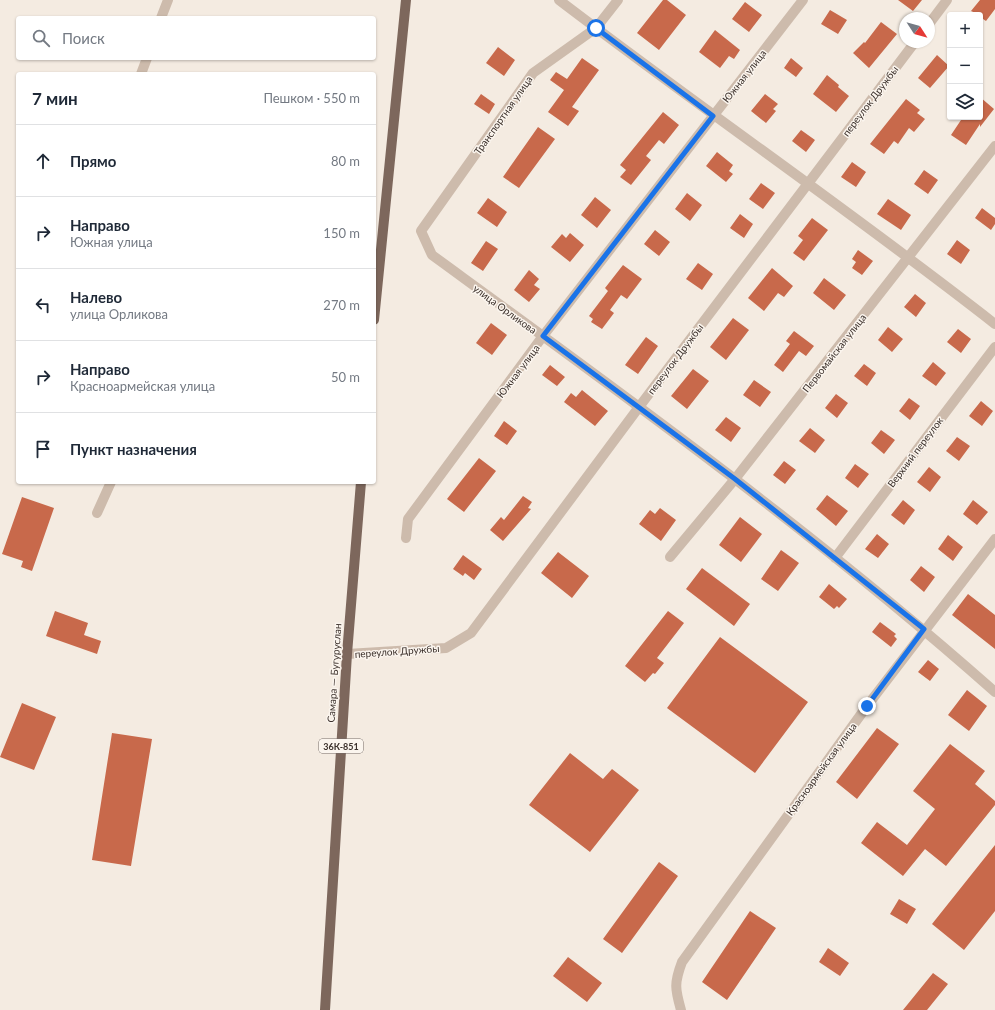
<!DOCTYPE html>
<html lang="ru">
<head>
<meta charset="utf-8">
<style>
  body { margin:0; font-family:Lato,sans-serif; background:#f6f6f7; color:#1f2937 }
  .controls { position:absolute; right:12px; top:12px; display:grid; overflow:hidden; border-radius:4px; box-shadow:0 1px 3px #0004 }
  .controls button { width:36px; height:36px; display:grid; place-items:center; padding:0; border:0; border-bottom:1px solid #e0e1e3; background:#fff; color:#1f2937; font:20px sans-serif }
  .compass { position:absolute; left:899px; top:12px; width:36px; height:36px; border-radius:50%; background:#fff; box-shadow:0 1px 3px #0004; rotate:126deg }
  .stop { position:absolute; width:12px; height:12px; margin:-9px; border:3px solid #1a73e8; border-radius:50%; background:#fff }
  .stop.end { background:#1a73e8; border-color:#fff; box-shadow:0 1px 4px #0008 }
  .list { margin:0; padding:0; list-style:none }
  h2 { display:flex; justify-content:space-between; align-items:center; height:52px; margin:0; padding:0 16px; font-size:17px }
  h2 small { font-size:13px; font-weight:400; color:#747a83 }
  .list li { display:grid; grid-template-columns:26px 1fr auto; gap:12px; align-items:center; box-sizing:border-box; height:72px; padding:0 16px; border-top:1px solid #e0e1e3 }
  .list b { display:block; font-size:15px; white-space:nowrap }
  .list p { margin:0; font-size:13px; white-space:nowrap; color:#747a83 }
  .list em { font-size:13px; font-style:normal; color:#747a83 }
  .icon { flex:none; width:22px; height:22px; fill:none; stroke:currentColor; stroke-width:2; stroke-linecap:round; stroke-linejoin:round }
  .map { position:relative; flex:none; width:995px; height:1010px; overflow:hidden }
  .search { position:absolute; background:#fff; box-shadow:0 1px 3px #0004; left:16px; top:16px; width:360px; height:44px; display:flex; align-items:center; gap:10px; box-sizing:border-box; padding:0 14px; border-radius:4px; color:#747a83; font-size:15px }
  .panel { position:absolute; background:#fff; box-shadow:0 1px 3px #0004; left:16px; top:72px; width:360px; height:412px; border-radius:4px }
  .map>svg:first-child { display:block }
</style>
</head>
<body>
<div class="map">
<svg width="995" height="1010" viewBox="0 0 995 1010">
  <rect width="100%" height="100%" fill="#f4ebe1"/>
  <!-- building -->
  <path fill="#c8694b" d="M663,0h4l19,15 -27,35 -22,-17z
    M898,0h24l-9,11z
    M980,0h15v9l-9,12 -6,-4v-2l-9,-4z
    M745,2l17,13 -13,17 -17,-13z
    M830,10l17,10 -9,14 -17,-10z
    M881,22l16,12 -28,34 -16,-15 11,-11 1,1z
    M715,30l25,20 -6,9 -5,-3 -9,12 -21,-16z
    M498,47l17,13 -11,16 -18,-13z
    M937,55l12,11 -19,22 -12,-10z
    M582,58l17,12 -27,37 7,4 -11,15 -20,-14 16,-22 -14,-10 6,-8 11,7z
    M791,58l12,10 -7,9 -12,-9z
    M827,75l12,10 -1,2 11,9 -13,16 -23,-18z
    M481,94l14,10 -6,10 -15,-10z
    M765,94l13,10 -5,5 3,2 -10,12 -15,-12z
    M980,97l14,12 -14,18v-3l-14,21 -15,-10 12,-18h17z
    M906,99l14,11 -3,3 8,6 -11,13 -5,-4 -11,16 -4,-3 -10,13 -14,-10z
    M663,112l16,13 -15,19 -5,-4 -13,16 5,4 -20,25 -11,-8 6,-7 -6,-5z
    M538,127l17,12 -36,49 -16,-11z
    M801,130l14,10 -9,12 -14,-11z
    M717,152l16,13 -4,6 4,3 -7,8 -20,-16z
    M852,162l14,10 -10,15 -15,-10z
    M924,170l14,10 -10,14 -14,-10z
    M761,183l14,10 -12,16 -14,-10z
    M687,193l15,12 -12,16 -15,-12z
    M595,197l16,13 -14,18 -16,-13z
    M488,198l19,14 -10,15 -20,-14z
    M888,199l23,16 -10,15 -24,-16z
    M982,208l13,10v6l-4,6 -16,-12z
    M740,214l13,10 -9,14 -14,-10z
    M812,218l16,12 -24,31 -11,-8 10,-13 -5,-4z
    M655,230l15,12 -11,14 -15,-12z
    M570,233l14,12 -14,17 -19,-15 11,-13 4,4z
    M957,240l13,10 -9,14 -14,-10z
    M486,241l12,8 -15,22 -12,-8z
    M858,250l15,11 -11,14 -10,-7 4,-6 -4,-3z
    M698,263l15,11 -11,16 -16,-11z
    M623,265l19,14 -15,20 -6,-4 -11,15 4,3 -12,16 -11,-7 2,-3 -4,-3 19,-25 -3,-3z
    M772,268l21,18 -9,11 -6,-4 -14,18 -16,-13z
    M529,270l10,9 -5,6 6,4 -11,13 -15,-12z
    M824,278l22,17 -12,15 -21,-17z
    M915,294l11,9 -10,14 -12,-10z
    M733,318l16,12 -23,30 -16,-13z
    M491,323l16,12 -15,20 -16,-12z
    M888,327l15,12 -11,13 -14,-12z
    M958,329l13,10 -10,14 -14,-11z
    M794,331l20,15 -8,10 -7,-5 -16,21 -9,-7 16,-21 -4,-3z
    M646,337l12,9 -20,28 -13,-9z
    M933,362l13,11 -10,13 -14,-10z
    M864,364l12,9 -9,13 -13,-10z
    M550,365l15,12 -8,9 -15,-11z
    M693,369l16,12 -22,28 -16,-13z
    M754,380l17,12 -11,15 -17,-12z
    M582,390l26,21 -13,15 -31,-24 7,-9 5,4z
    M836,394l12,9 -11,15 -12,-10z
    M909,398l11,8 -10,14 -11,-9z
    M981,401l12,10 -11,15 -13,-10z
    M726,417l15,11 -10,14 -16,-12z
    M504,421l13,10 -10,14 -13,-9z
    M810,428l15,12 -10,13 -16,-12z
    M881,430l14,10 -11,14 -13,-11z
    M957,437l13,9 -11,15 -13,-10z
    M479,458l17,13 -32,41 -17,-13z
    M784,461l12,9 -11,14 -12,-9z
    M855,464l14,10 -11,14 -13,-10z
    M929,467l12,10 -11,15 -13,-10z
    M827,495l21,16 -12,15 -20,-17z
    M523,496l9,6 -4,6 3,1 -28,32 -13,-11 11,-13 3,3z
    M22,497l32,11 -22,63 -11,-4 2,-6 -21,-7z
    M903,500l12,10 -11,15 -13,-10z
    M973,500l15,12 -11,13 -14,-11z
    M660,508l16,12 -15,21 -22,-17 11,-14 5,4z
    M740,517l22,17 -21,28 -22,-17z
    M877,534l12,10 -11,14 -13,-9z
    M948,535l15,12 -10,14 -15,-12z
    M781,550l18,13 -21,28 -17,-12z
    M558,552l31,24 -17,22 -31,-25z
    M463,555l19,14 -8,11 -9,-7 -2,3 -10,-7z
    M921,566l14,11 -11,15 -14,-12z
    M702,568l48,36 -16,22 -48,-37z
    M829,584l18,15 -8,9 -2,-2 -3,3 -15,-12z
    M968,594l27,21v34l-43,-34z
    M55,611l33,12 -4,12 17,6 -4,13 -51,-18z
    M668,611l16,12 -27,35 7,5 -9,11 -2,-1 -8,9 -20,-16z
    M880,622l16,12 -2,2 3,3 -6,8 -19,-15z
    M720,637l88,65 -53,71 -88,-65z
    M928,660l11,9 -9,12 -12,-9z
    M967,690l20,16 -18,25 -21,-16z
    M22,703l34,14 -22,53 -34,-13z
    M877,728l22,16 -42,55 -21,-17z
    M112,733l40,6 -21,127 -39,-6z
    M950,744l35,27 -10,13 20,17v4l-49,61 -21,-17 -22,27 -42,-33 16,-21 30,23 28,-36 -22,-18z
    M570,753l33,26 9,-10 27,21 -49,62 -61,-47z
    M995,845v66l-31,39 -32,-26z
    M659,862l19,14 -56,77 -19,-14z
    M899,899l17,10 -9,15 -17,-10z
    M750,911l26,17 -49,72 -25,-18z
    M828,948l21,15 -9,13 -21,-14z
    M568,957l34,26 -15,19 -34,-26z
    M933,973l15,11 -21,26h-24z"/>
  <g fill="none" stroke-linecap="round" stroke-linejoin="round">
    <!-- minor -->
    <path stroke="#cdbbac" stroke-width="10" d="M559,0c144,110 293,212 436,324
      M618,0l-22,28 -63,45 -112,158 11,24c192,140 385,279 563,437
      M161,18l7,-18
      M929,24l18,-24
      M141,74l6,-16
      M97,513l14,-31
      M406,538l2,-19 135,-183 260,-336
      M670,557l65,-78 260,-333
      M835,558l160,-211
      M347,654l99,-6 25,-15 168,-226 276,-365
      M681,1010c-6,-21 -7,-27 1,-48l185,-256 128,-167"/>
    <!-- major -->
    <path stroke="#7d675c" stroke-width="10" d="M374,320l32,-320
      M325,1010l22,-356 14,-172"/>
  </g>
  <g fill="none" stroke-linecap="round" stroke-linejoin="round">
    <!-- route -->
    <path stroke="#1a73e8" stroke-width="5" d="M596,28l117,88 -170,220 192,143 189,150 -57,77"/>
  </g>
  <g text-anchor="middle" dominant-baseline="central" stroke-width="3" stroke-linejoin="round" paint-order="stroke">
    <!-- shield labels -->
    <rect fill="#fbf5ee" stroke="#756b66" stroke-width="1" x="319" y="739" width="44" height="14" rx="3"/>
    <g font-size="9" font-weight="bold" fill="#3b302b">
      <text x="341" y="746">36К-851</text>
    </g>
    <!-- street labels -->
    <g font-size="10" fill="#3b302b" stroke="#fbf5ee">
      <text transform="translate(744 76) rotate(-52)">Южная улица</text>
      <text transform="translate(870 101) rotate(-53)">переулок Дружбы</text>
      <text transform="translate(503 115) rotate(-55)">Транспортная улица</text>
      <text transform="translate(505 309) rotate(36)">улица Орликова</text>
      <text transform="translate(834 353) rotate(-52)">Первомайская улица</text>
      <text transform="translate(675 359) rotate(-53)">переулок Дружбы</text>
      <text transform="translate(518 371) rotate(-53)">Южная улица</text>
      <text transform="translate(915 452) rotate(-53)">Верхний переулок</text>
      <text transform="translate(397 651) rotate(-4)">переулок Дружбы</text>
      <text transform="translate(334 673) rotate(-86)">Самара — Бугуруслан</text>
      <text transform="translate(821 769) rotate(-54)">Красноармейская улица</text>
    </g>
  </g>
</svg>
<div class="controls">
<button>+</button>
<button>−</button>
<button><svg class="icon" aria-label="layers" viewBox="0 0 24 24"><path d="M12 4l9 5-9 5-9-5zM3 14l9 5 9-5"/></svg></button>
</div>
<svg class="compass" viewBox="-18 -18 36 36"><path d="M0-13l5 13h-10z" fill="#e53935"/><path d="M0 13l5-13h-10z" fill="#747a83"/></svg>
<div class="stop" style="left:596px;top:28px"></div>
<div class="stop end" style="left:867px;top:706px"></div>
<div class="search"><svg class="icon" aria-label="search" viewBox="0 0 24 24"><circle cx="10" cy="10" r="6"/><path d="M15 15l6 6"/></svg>Поиск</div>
<section class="panel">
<h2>7 мин<small>Пешком · 550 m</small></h2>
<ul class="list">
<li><svg class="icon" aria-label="ahead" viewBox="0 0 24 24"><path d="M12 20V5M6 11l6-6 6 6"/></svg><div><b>Прямо</b></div><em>80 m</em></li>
<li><svg class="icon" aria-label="right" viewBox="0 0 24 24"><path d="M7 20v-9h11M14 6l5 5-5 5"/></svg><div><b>Направо</b><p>Южная улица</p></div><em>150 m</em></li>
<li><svg class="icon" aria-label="left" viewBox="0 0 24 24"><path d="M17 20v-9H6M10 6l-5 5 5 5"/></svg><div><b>Налево</b><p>улица Орликова</p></div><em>270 m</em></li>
<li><svg class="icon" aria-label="right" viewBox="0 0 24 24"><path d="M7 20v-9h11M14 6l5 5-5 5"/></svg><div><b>Направо</b><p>Красноармейская улица</p></div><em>50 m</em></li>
<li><svg class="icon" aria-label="arrive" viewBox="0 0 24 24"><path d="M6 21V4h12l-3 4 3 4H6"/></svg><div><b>Пункт назначения</b></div></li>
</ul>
</section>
</div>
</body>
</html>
